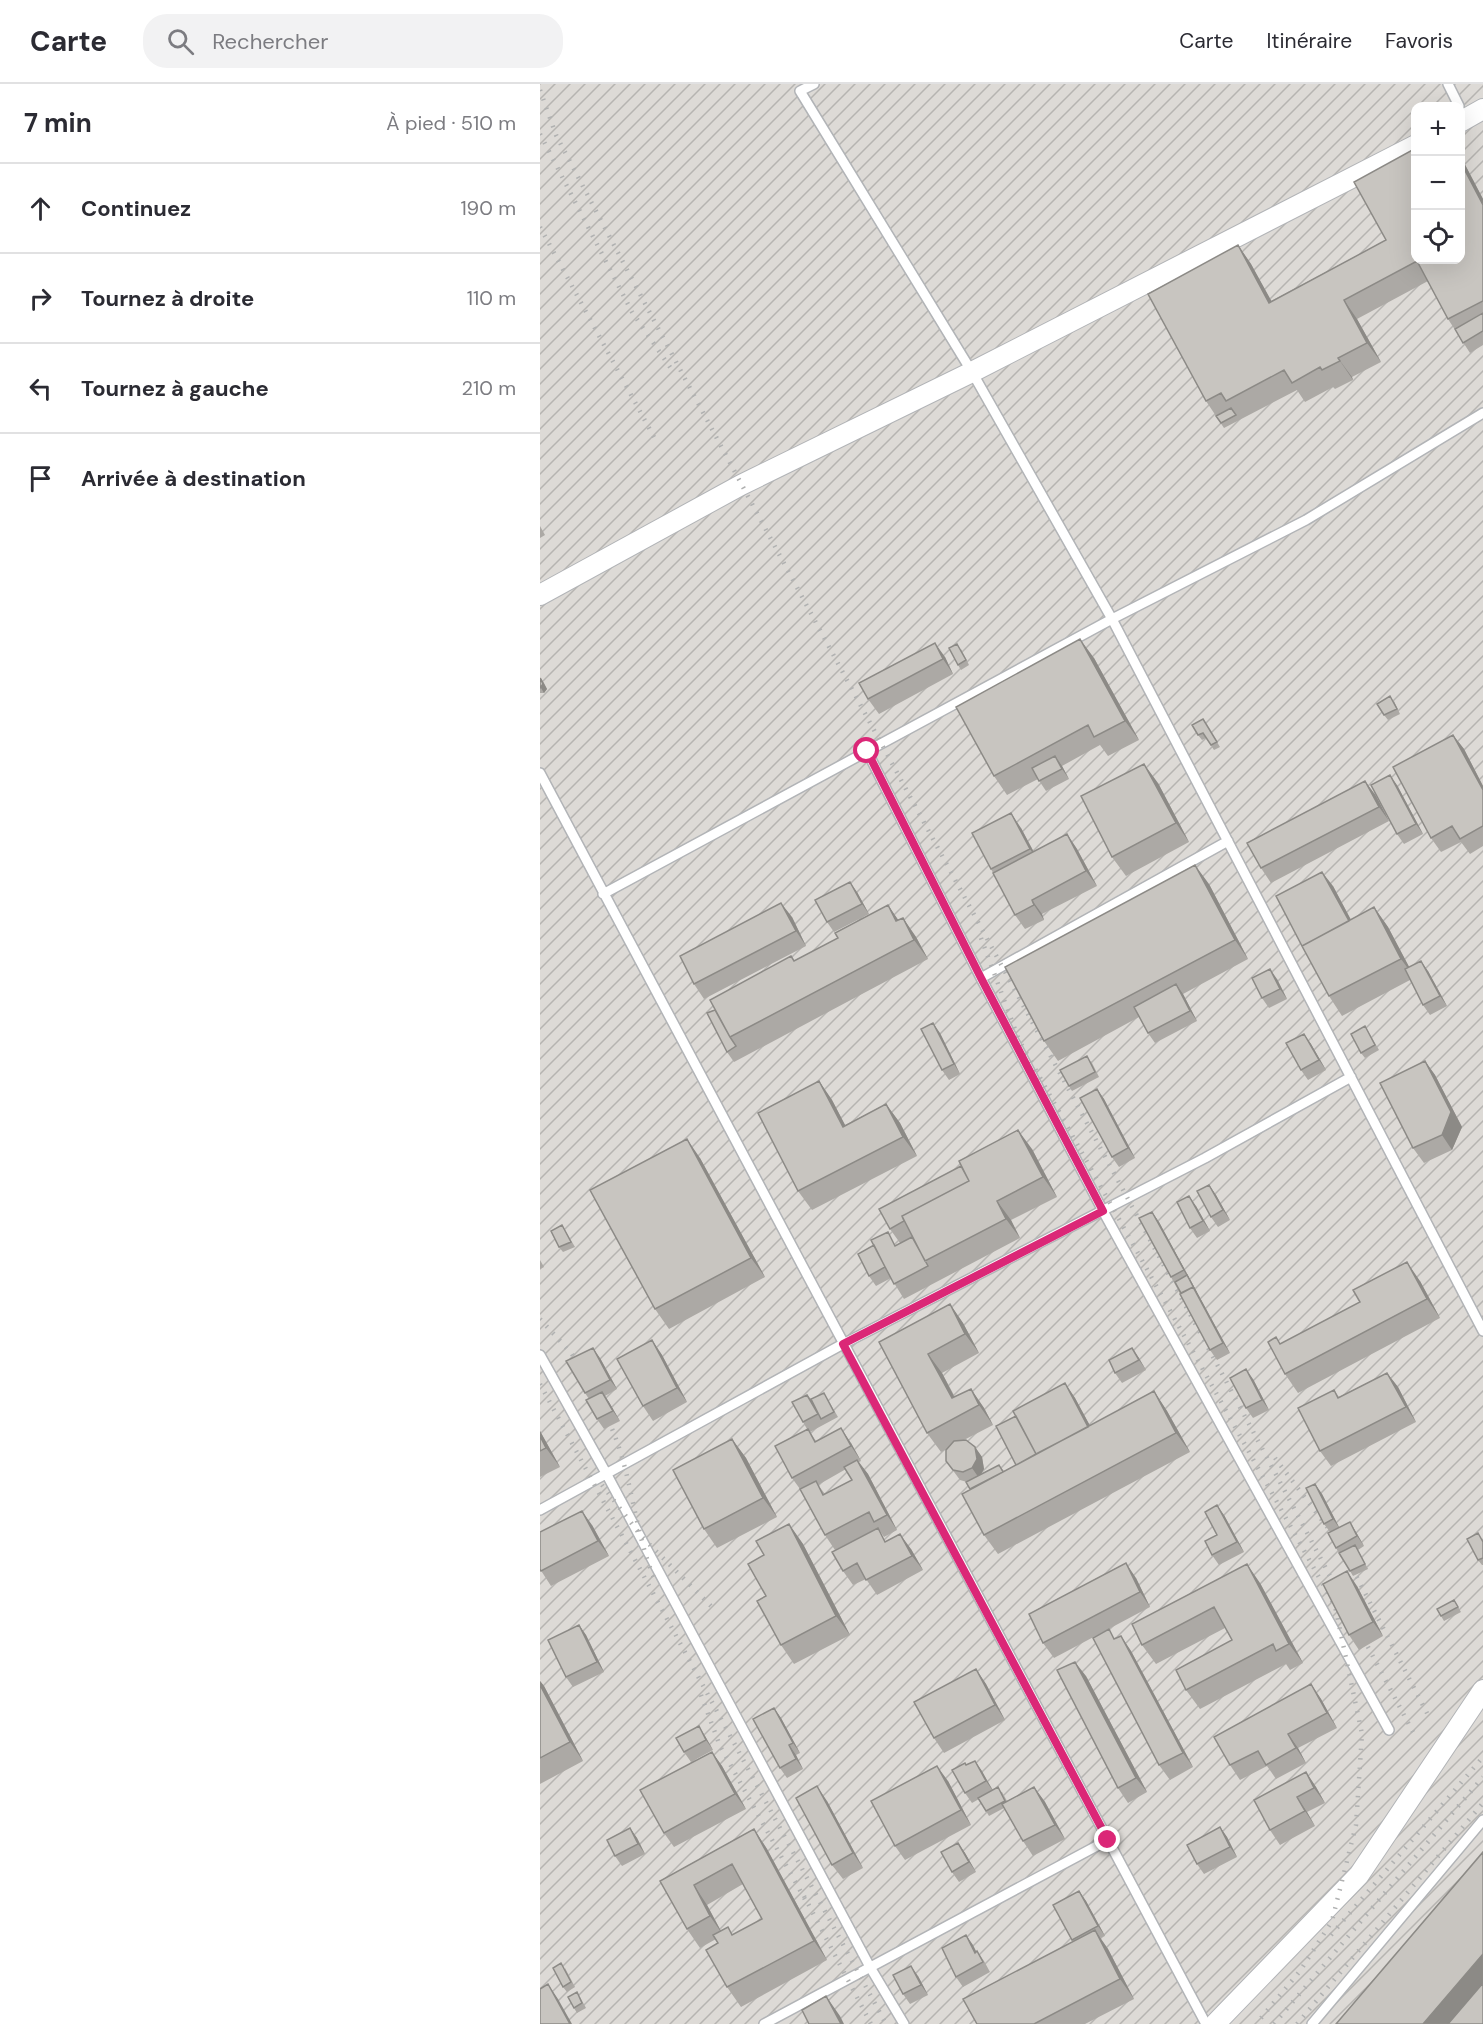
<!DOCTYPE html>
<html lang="fr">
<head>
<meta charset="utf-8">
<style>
  body { margin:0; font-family:"DM Sans",sans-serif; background:#f2f2f3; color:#2b2b33 }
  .controls { position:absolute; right:18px; top:18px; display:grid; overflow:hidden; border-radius:12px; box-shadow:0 6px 24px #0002 }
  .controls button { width:54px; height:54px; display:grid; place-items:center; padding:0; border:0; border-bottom:2px solid #e1e1e2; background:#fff; color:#2b2b33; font:30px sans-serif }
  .stop { position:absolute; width:18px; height:18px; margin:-14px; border:4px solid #db2777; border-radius:50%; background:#fff }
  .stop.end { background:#db2777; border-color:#fff; box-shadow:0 2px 6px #0008 }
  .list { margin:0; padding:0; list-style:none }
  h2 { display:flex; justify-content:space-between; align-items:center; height:78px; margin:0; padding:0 24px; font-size:26px }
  h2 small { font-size:20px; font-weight:400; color:#7c7c81 }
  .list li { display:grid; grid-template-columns:39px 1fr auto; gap:18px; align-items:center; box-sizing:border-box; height:90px; padding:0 24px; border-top:2px solid #e1e1e2 }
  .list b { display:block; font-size:22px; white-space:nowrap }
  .list em { font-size:20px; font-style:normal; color:#7c7c81 }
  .icon { flex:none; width:33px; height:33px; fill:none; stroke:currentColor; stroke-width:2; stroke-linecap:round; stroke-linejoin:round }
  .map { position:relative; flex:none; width:943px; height:1940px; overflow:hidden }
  header { display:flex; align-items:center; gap:36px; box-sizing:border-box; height:84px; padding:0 30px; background:#fff; border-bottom:2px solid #e1e1e2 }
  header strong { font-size:28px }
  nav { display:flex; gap:33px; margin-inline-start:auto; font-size:21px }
  .search { width:420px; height:54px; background:#f2f2f3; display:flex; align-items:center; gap:15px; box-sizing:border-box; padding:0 21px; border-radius:24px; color:#7c7c81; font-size:22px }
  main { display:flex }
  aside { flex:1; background:#fff }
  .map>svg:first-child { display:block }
</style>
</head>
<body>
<header>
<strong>Carte</strong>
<div class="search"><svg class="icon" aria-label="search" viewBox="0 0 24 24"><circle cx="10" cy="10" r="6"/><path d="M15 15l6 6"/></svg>Rechercher</div>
<nav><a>Carte</a><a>Itinéraire</a><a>Favoris</a></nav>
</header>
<main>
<aside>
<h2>7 min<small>À pied · 510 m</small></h2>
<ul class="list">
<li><svg class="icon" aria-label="ahead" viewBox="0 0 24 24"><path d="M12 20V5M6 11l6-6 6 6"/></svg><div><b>Continuez</b></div><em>190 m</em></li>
<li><svg class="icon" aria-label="right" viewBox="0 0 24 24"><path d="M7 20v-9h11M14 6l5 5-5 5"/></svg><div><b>Tournez à droite</b></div><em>110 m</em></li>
<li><svg class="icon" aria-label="left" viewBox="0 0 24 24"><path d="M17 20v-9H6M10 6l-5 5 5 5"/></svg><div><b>Tournez à gauche</b></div><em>210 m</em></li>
<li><svg class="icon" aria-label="arrive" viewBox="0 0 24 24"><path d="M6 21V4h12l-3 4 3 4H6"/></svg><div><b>Arrivée à destination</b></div></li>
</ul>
</aside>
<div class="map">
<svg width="943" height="1940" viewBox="0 0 943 1940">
  <defs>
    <pattern id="industrial-furrows" width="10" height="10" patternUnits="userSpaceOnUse" patternTransform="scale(1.5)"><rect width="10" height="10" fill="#dddad6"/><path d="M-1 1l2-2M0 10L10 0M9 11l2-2" fill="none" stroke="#b6b4b1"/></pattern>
  </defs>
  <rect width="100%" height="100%" fill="#ebe8e1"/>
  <!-- industrial -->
  <path fill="url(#industrial-furrows)" fill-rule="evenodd" d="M0,0h943v1940h-943zM876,22h44v154h-44z"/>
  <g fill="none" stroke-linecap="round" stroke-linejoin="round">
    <defs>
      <path id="service" d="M274,0l-14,7 172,281 140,247 371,712
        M908,0l11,22
        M327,667l114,227 122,233 286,519
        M0,689l666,1251
        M63,810l509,-275 194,-99 177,-107
        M441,894l247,-137
        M0,1271l66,118 264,494 34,57
        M0,1426l303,-166 362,-186 146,-81
        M224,1940l344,-184
        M772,1940l171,-204"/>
      <path id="minor" d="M920,38l23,-13
        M0,511l201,-110 231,-113 444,-227
        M675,1940l144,-149 124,-185"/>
    </defs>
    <!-- service casing -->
    <use href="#service" stroke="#b2b4b7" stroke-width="12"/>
    <!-- minor casing -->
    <use href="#minor" stroke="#b2b4b7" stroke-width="22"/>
    <!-- service -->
    <use href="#service" stroke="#fff" stroke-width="9"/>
    <!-- minor -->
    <use href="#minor" stroke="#fff" stroke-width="20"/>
    <!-- rail -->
    <path stroke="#b0b1b1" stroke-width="4.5" stroke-dasharray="1.5 8" stroke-linecap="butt" d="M0,6l16,45c256,488 525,971 783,1458
      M0,50l92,178 40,58
      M0,143l115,212
      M441,854l38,102 316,566 27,128 -6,91 -24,96 -32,50 -44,53
      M0,1235l32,35 10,18
      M0,1300l346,640
      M64,1328c28,52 28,113 50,166
      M735,1374l56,74
      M62,1401l40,52 72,72
      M808,1476l80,155
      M819,1546l55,104
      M161,1611l19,51 87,157
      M264,1812l67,128
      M791,1851l152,-178
      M734,1940l209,-247
      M757,1940l186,-221"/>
  </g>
  <!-- wall -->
  <path fill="#aca9a5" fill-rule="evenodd" d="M921,73l22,42v146l-13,8 -22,-34 -20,-38 -71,38 24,43 -29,15 1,3 -18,9 -2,-2 -28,15 -8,-12 -73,38 -18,-27 32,-156 13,19 20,37 115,-61 75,20z
    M0,442l5,9 -5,3z
    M421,565l8,16 -8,5 -3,-5z
    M405,573l8,17 -74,40 -11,-15z
    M554,574l45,82 -31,16 -8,-11 -38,21 7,13 -23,12 -8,-12 -31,16 -13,-19z
    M0,594l4,5 3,6 -3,4h-4z
    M854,617l6,13 -12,6 -4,-5z
    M663,635l17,28 -6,3 -8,-12 -4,2 -4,-5z
    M913,651l11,14 19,37v60l-13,8 -9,-12 -20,10 -10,-14z
    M825,697l11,15 13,25 -118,62 -10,-15z
    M618,699l31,59 -63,34 -14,-19z
    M857,701l26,49 -19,10 -7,-10z
    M481,744l13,24 33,-18 10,15 20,37 -55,28 2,6 -19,9 -10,-14 -24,-46z
    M669,800l39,75 -65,35 14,27 -42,22 -7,-10 -9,-16 -81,44 -14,-20z
    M793,802l18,34 23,-13 14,20 21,40 19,4 19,35 -17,9 -7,-10 -13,-25 -68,36 -13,-20z
    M317,808l12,22 -35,18 -7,-10z
    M348,821l10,15 5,-2 13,19 12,22 -194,103 -7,-10 -12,-42 79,-49 44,-23z
    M252,833l14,29 -102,53 -10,-15z
    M737,895l10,20 -18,9 -7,-10z
    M825,942l14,24 -14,8 -4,-5z
    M400,949l20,41 -11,6 -7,-10z
    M764,950l7,10 15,26 -18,10 -7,-10z
    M551,977l8,16 -27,14 -3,-5z
    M885,977l10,14 27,52 -10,23 -28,13 -11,-15z
    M279,997l13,19 13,25 41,-21 14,19 17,33 -105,54 -14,-19z
    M557,1005l7,10 31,59 -16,9 -7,-10z
    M492,1065l25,48 -46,23 9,18 -116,61 -13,-21 -15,8 -7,-10 28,-31 3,-2 -10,-14z
    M160,1074l65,119 -96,52 -14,-20z
    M669,1101l7,10 14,25 -12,7 -7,-10z
    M656,1122l14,25 -13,7 -7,-10z
    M612,1128l7,10 71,131 -13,7 -7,-10 -39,-73z
    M22,1141l13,22 -12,5 -4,-5z
    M0,1176l4,7 -4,2z
    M880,1197l20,37 -142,75 -13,-19z
    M410,1220l13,19 16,30 -37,20 13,24 16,-8 13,19 9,17 -31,16 13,6 7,10 2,12 -3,5 18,-9 5,6 12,-6v-49l49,-33 10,15 15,28 64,-35 13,20 23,41 -192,102 -14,-19 -17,-53 -7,-2 -14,-19 1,-12 -6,3 -14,-19 -48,-91z
    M112,1256l10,15 25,47 -34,19 -10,-15z
    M592,1264l14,22 -24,13 -7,-10z
    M60,1274l17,31 -12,7 15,25 -16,8 -7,-10 -8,-20 -4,-6z
    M847,1289l11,14 18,35 -85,44 -11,-15 14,-61 5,7z
    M713,1295l16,31 -16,8 -7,-10z
    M267,1311l4,4 16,-1 11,19 -28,15 6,9 35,2 10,18 -2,1 9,12 29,56 -13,7 -6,-9 -43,22 -10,-15 -25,-46 -8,-11 15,-49 -4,-7zM306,1385l6,11 -27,14 -7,-9z
    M0,1347l20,36 -20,10z
    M192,1355l14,19 31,59 -60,31 -13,-19z
    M775,1400l7,10 17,33 17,5 8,14 -6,4 10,19 -15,7 -3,-5 -14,-23 -6,-16 -6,-8z
    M684,1431l20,37 -25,13 -7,-10 5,-20z
    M249,1440l14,20 47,91 -56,29 -13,-19 -15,-49 -2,-41z
    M52,1441l17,31 -58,30 -11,-17z
    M942,1454l1,2v25h-1l-4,-5z
    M346,1457l25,8 12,21 -46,25 -11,-16 -13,6 -10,-14z
    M596,1494l14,29 -96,51 -11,-15z
    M720,1499l43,80 -13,7 -4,-6 -86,45 -14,-19 46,-50 -7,-12 -69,36 -14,-19 -10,-21z
    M817,1502l26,50 -24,14 -10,-15z
    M914,1516l7,12 -17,9 -3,-5z
    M39,1541l7,10 18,37 -31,15 -7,-10z
    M581,1552l10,15 62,116 -23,13 -11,-15 -43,-127z
    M436,1585l10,15 19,36 -61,33 -10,-15z
    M546,1592l61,116 -19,11 -10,-15z
    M0,1597l4,5 39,75 -43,23z
    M771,1600l10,15 16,29 -39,20 8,15 -30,16 -9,-13 -27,14 -10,-15z
    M234,1624l7,10 19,35 -4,2 7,14 -16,9 -7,-10z
    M165,1652l8,14 -22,12 -7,-10z
    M172,1668l10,14 24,43 -72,38 -10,-14z
    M435,1677l18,29 9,2 5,9 27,-14 11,15 20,37 -32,17 -10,-15 -19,-33 -15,8 -10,-17 -7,4 -7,-10 1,-28z
    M766,1688l10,15 9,16 -18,9 8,14 -35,19 -10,-15z
    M408,1697l23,44 -66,35 -10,-14z
    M287,1717l36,67 -20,11 -11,-14z
    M680,1743l7,10 10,20 -33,17 -7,-10z
    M90,1744l7,10 8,16 -23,12 -7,-10z
    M214,1745l13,20 60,111 -86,47 -14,-20 -9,-44 -2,-4 -16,9 -13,-19 -27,-48zM203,1800l19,35 -29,16 -5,-8 -7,4 -14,-26z
    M418,1759l7,10 11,19 -17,10 -7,-10z
    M539,1807l7,10 19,35 -5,2 8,11 26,50 -49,25h-108l96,-82 -20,-37z
    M426,1851l10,17 1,-1 7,10 6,11 -27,15 -7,-10z
    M25,1884l10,19 -8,5 -4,-5z
    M378,1892l10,19 -18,9 -7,-10z
    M40,1913l6,11 -9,5 -3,-5z"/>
  <!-- shaded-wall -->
  <path fill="#8c8a86" d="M921,73l22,42v6l-22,-42z
    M698,161l13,19 32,58 -14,-19z
    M804,216l13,19 24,43 -14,-19z
    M798,274l14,19 1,3 -13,-19z
    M540,555l14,19 45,82 -14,-19z
    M395,559l10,14 8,17 -10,-15z
    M1,594l6,11 -3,4 -3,-5z
    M913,651l11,14 19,37v4z
    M515,672l7,10 7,13 -7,-10z
    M604,680l14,19 31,59 -13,-19z
    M850,691l7,10 26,49 -7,-10z
    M825,697l11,15 13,25 -10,-14z
    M471,729l10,15 19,36 -10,-15z
    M527,750l10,15 20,37 -11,-15z
    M655,781l14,19 39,75 -13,-19z
    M782,788l11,14 27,51 -10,-14z
    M310,798l7,10 12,22 -7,-10z
    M492,816l10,14 2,6 -10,-15z
    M241,819l11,14 14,29 -10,-15z
    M348,821l13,19 -5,-3z
    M834,823l14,20 27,51 -14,-19z
    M363,834l13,19 12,22 -14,-19z
    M881,877l7,10 19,35 -7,-10z
    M730,885l7,10 10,20 -7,-10z
    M636,900l7,10 14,27 -7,-10z
    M393,939l7,10 20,41 -6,-10z
    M764,950l7,10 15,26 -7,-10z
    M885,977l10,14 27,52 -10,23 -10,-15z
    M279,997l13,19 24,46 -13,-19z
    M557,1005l7,10 31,59 -7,-10z
    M346,1020l14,19 17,33 -14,-19z
    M478,1046l14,19 25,48 -14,-20z
    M147,1055l13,19 65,119 -14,-19z
    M669,1101l7,10 14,25 -7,-10z
    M649,1112l7,10 14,25 -7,-10z
    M457,1117l14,19 9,18 -14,-19z
    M612,1128l7,10 71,131 -7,-10z
    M867,1178l13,19 20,37 -13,-19z
    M410,1220l13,19 16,30 -14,-19z
    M112,1256l10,15 25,47 -10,-14z
    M53,1264l7,10 17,31 -7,-9z
    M592,1264l7,10 7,12 -7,-10z
    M388,1270l14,19 21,41 -11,-16z
    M706,1285l7,10 16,31 -7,-10z
    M847,1289l11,14 18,35 -10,-15z
    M525,1299l10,15 26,48 -11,-15z
    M431,1305l13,19 9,17 -14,-20z
    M614,1307l13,20 23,41 -14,-19z
    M62,1308l7,10 11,19 -7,-10z
    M301,1344l10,15 10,18 -10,-15z
    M0,1347l20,36 -14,-19 -6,-12z
    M192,1355l14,19 31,59 -14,-19z
    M435,1363l7,10 2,12 -5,9 -7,-10z
    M317,1376l11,14 29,56 -10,-15z
    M775,1400l7,10 18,35 -7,-10z
    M677,1421l7,10 20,37 -7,-10z
    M42,1427l10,14 17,31 -11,-15z
    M810,1438l6,10 8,14 -7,-10z
    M249,1440l14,20 47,91 -14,-19z
    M360,1450l11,15 12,21 -11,-14z
    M586,1479l10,15 14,29 -10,-15z
    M707,1480l13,19 43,80 -14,-19z
    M807,1487l10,15 26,50 -10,-14z
    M39,1541l7,10 18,37 -7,-10z
    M581,1552l10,15 62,116 -10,-14z
    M535,1578l11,14 61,116 -11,-14z
    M436,1585l10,15 19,36 -10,-15z
    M0,1597l4,5 39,75 -13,-19 -30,-57z
    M771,1600l10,15 16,29 -10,-15z
    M234,1624l7,10 19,35 -7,-10z
    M159,1642l6,10 8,14 -7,-10z
    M748,1650l10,14 8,15 -10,-15z
    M249,1661l7,10 7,14 -7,-10z
    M172,1668l10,14 24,43 -11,-15z
    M435,1677l7,10 11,20 -7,-10z
    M397,1682l11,15 23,44 -10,-15z
    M766,1688l10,15 9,16 -11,-15z
    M277,1702l10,15 36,67 -10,-15z
    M494,1703l11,15 20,37 -10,-14z
    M757,1713l10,15 8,14 -10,-15z
    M680,1743l7,10 10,20 -7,-10z
    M90,1744l7,10 8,16 -7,-10z
    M214,1745l13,20 60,111 -13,-19z
    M418,1759l7,10 11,19 -7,-10z
    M154,1801l13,20 16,30 -13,-19z
    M539,1807l7,10 19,35 -7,-10z
    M555,1846l13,19 26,50 -14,-20z
    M426,1851l7,10 9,18 -7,-10z
    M943,1870v35l-30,35h-30z
    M371,1882l7,10 10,19 -7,-10z
    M8,1900l10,15 14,25h-2z
    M286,1912l14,20 4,8h-3z"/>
  <!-- building -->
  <path fill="#c8c5c0" stroke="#8c8a86" stroke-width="1.5" d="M876,64v112h45v-97l22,42v96l-35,18 -31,-58 -73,39 23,43 -29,15 2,3 -18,9 -2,-3 -28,16 -8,-13 -58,31 -5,-8 -15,8 -58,-107 90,-49 31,58 117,-63 -32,-58z
    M943,229v18l-20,12 -8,-14z
    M691,324l5,7 -15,8 -5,-7z
    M540,555l45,82 -31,16 -6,-12 -94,51 -38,-69z
    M395,559l8,16 -75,40 -9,-16z
    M417,560l9,16 -8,5 -9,-17z
    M0,594l3,6 -3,4z
    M850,612l7,13 -13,6 -7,-11z
    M663,635l14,23 -6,3 -8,-12 -5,2 -6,-10z
    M913,651l30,55v36l-23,13 -8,-13 -21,12 -38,-71z
    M515,672l7,13 -23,12 -7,-13z
    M604,680l32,59 -64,34 -31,-61z
    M850,691l26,49 -19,10 -26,-49z
    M825,697l14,26 -118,61 -14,-25z
    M471,729l19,36 -39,20 -19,-36z
    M527,750l19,37 -54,29 2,5 -19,10 -22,-42z
    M655,781l40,75 -191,101 -39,-74z
    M782,788l27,49 -47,25 -26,-50z
    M310,798l12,22 -35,18 -12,-22z
    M241,819l15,28 -102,53 -14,-28z
    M348,821l8,16 7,-3 11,22 -184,97 -20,-37 81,-44 3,5 44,-23 -3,-5z
    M834,823l27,52 -72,37 -27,-50z
    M881,877l19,35 -17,9 -18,-36z
    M730,885l10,20 -18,9 -10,-20z
    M636,900l14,27 -42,22 -14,-26z
    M175,926l15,27 6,9 -9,6 -20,-39z
    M393,939l21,41 -12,6 -21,-41z
    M825,942l10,19 -14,8 -10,-19z
    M764,950l15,26 -18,10 -15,-27z
    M547,972l8,16 -26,14 -9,-16z
    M885,977l26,51 -9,23 -29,13 -33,-65z
    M279,997l24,46 43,-23 17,33 -105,54 -40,-78z
    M557,1005l31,59 -16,9 -32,-59z
    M478,1046l25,47 -46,24 9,18 -81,42 -23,-45 67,-35 -10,-20z
    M147,1055l64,119 -96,51 -65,-119z
    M421,1082l8,15 -67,35 2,5 -14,8 -11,-20z
    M669,1101l14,25 -12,7 -14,-26z
    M649,1112l14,25 -13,7 -13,-26z
    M612,1128l32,58 -13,7 -32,-59z
    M22,1141l9,17 -12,5 -8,-16z
    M348,1148l7,14 17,-9 16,29 -34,18 -23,-44z
    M334,1161l11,22 -16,9 -11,-22z
    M867,1178l20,37 -142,75 -17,-32 8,-5 4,7 80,-42 -7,-12z
    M647,1191l9,17 -3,-5 -12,6 -6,-11z
    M653,1203l30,56 -13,7 -30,-56z
    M410,1220l15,30 -37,20 24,44 19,-9 8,16 -52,28 -48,-91z
    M112,1256l25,48 -34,18 -26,-47z
    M53,1264l17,32 -25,13 -19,-32z
    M592,1264l7,12 -24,13 -6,-13z
    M706,1285l16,31 -16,8 -16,-30z
    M847,1289l19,34 -86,44 -22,-43 36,-18 4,8z
    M525,1299l23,44 -52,27 -23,-43z
    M614,1307l22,42 -192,102 -22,-41z
    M62,1308l11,19 -16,8 -11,-19z
    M284,1309l10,19 -13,7 -10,-20z
    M267,1311l11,19 -15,8 -11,-20z
    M476,1332l20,38 -20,11 -20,-39z
    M301,1344l10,18 -59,32 -17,-32 33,-17 7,13z
    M0,1352l6,12 -6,3z
    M192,1355l31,59 -59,31 -31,-59z
    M426,1356l9,7 2,12 -5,9 -9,4 -10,-2 -7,-9v-11l8,-9z
    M317,1376l30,55 -13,7 -5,-10 -44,23 -25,-46 16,-8 7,14 29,-15 -8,-13z
    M459,1381l4,7 -33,17 -4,-7z
    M775,1400l18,35 -9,5 -18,-36z
    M677,1421l20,37 -25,13 -7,-14 12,-6 -12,-23z
    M42,1427l16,30 -57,30 -1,-2v-37z
    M810,1438l7,14 -21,12 -8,-15z
    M249,1440l47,92 -55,29 -24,-44 9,-5 -18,-32 16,-9 -8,-14z
    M338,1444l7,14 15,-8 12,22 -46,24 -9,-17 -14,8 -11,-19z
    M938,1449l5,9v16l-5,2 -11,-21z
    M815,1461l10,19 -15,7 -11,-18z
    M586,1479l14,29 -97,51 -14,-29z
    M707,1480l42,80 -13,7 -3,-7 -87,46 -10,-20 56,-30 -18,-33 -72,38 -10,-21z
    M807,1487l26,51 -24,13 -26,-51z
    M914,1516l4,7 -17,9 -4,-7z
    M39,1541l18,37 -31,15 -18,-37z
    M569,1545l5,10 7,-3 62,117 -24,12 -66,-127z
    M535,1578l61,116 -18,10 -61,-118z
    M436,1585l19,36 -61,33 -20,-36z
    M771,1600l16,29 -39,21 8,14 -30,17 -8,-14 -28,14 -16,-28z
    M0,1601l30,57 -30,16z
    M234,1624l19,35 -4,2 7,14 -16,9 -27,-49z
    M159,1642l7,14 -22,12 -8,-14z
    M172,1668l23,42 -71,39 -24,-43z
    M435,1677l11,20 -21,12 -13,-23 13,-7 1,2z
    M397,1682l24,44 -66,36 -24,-45z
    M766,1688l8,16 -17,9 8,14 -35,19 -16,-30z
    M277,1702l36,67 -21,12 -36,-67z
    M458,1703l7,14 -19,10 -8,-13z
    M494,1703l21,38 -32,16 -21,-37z
    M680,1743l10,20 -33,17 -10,-19z
    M90,1744l8,16 -23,12 -8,-16z
    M214,1745l60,112 -87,46 -21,-37 12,-7 -5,-8 15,-8 4,8 30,-16 -30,-55 -38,21 16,31 -23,13 -27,-48z
    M418,1759l11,19 -17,10 -11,-20z
    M943,1768v102l-60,70h-87z
    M539,1807l19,35 -26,14 -19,-35z
    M555,1846l25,49 -86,45h-57l-14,-25z
    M426,1851l9,18 2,-2 6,11 -27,15 -14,-29z
    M21,1879l10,19 -8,5 -10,-19z
    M371,1882l10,19 -18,9 -10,-19z
    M943,1899v41h-35z
    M8,1900l22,40h-30v-35z
    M37,1908l5,11 -8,5 -6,-11z
    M286,1912l15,28h-32l-7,-14z"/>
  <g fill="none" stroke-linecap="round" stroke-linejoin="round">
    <!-- route -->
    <path stroke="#db2777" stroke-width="8" d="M327,667l114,227 122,233 -260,133 265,496"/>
  </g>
</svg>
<div class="controls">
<button>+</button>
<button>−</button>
<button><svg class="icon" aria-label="locate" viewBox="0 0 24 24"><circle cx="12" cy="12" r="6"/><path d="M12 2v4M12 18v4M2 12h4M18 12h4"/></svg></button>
</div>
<div class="stop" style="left:327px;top:667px"></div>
<div class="stop end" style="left:568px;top:1756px"></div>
</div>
</main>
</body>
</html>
